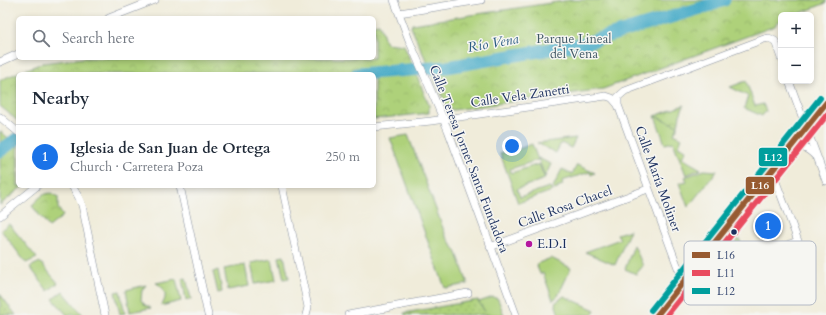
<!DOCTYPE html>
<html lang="en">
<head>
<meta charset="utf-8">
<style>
  body { margin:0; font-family:Cardo,serif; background:#f6f6f7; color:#1f2937 }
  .controls { position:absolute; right:12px; top:12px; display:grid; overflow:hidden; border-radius:6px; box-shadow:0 2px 6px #0003 }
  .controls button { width:36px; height:36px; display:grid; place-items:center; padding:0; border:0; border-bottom:1px solid #e0e1e3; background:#fff; color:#1f2937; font:20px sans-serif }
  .you { position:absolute; left:512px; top:146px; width:14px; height:14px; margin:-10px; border:3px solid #fff; border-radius:50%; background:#1a73e8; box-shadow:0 0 0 6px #1a73e833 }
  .badge { display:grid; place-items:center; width:26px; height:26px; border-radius:50%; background:#1a73e8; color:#fff; font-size:13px; font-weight:700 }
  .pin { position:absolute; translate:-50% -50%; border:2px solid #fff; box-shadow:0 1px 4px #0006 }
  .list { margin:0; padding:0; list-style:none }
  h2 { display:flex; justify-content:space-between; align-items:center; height:52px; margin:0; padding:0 16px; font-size:17px }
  h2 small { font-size:13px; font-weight:400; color:#747a83 }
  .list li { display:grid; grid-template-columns:26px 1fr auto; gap:12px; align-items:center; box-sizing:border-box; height:64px; padding:0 16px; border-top:1px solid #e0e1e3 }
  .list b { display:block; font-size:15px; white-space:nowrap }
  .list p { margin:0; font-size:13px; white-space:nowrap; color:#747a83 }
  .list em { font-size:13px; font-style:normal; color:#747a83 }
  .icon { flex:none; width:22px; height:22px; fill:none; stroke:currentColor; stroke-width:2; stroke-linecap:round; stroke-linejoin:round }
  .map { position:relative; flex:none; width:826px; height:315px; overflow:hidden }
  .search { position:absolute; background:#fff; box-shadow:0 2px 6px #0003; left:16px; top:16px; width:360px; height:44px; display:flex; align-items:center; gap:10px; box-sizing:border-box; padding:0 14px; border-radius:6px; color:#747a83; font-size:15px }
  .panel { position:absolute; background:#fff; box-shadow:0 2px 6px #0003; left:16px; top:72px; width:360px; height:116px; border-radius:6px }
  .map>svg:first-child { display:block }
</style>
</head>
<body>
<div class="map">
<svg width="826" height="315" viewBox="0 0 826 315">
  <defs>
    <pattern id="grass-dots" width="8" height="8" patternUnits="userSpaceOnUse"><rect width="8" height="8" fill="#aed17a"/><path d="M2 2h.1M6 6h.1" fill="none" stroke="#95b46c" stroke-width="1.8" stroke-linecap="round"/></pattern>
    <pattern id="park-crowns" width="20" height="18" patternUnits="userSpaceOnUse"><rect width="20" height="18" fill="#aed17a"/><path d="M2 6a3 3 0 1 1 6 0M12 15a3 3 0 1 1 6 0" fill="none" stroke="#95b46c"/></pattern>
  </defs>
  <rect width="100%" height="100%" fill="#f6f6f2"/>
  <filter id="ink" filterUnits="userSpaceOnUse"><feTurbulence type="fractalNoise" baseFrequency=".025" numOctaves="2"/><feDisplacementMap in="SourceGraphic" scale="8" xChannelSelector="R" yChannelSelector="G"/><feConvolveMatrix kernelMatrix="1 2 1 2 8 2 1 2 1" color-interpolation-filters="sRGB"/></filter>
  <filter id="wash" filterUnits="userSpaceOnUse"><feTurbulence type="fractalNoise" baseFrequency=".012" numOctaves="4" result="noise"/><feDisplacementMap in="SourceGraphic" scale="16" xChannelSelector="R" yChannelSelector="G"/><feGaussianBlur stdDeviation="0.9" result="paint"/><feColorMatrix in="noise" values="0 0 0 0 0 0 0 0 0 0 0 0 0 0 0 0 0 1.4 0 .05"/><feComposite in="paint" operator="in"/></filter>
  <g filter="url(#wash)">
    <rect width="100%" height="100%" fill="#f0ecda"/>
    <!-- grass -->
    <path fill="url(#grass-dots)" stroke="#64806c" d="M0,294l16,21h-16z
      M478,300l9,15h-82l-1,-2z"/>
    <!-- park -->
    <path fill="url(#park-crowns)" stroke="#64806c" d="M570,0h256v3l-30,12h-15v6l-4,1 -2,4 -172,63 -150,21 -5,-1 -37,-82 1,-3z
      M379,23l7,20 18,2 25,60v8l-55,6v-45h-356v47l-18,-15v-26l42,-17 41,-5h291v-34z
      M684,105l-4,10 -2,11 -23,-10z
      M0,131l18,15v40h5l-23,19z
      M51,193l7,4v11l5,8 -14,11 -17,-21c4,-6 11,-13 19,-13z"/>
    <!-- garden -->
    <path fill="#aed17a" stroke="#64806c" d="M746,81l9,25 8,-2 3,7 -4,5 -18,-8 4,-12 -18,-9z
      M655,116l23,10 -4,8 8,4 -4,8 8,4 -4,8 19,11 -15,6 -13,-33 -8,2z
      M408,135l38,101 11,17 11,31 -23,4 -55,-150z
      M576,138l-5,10 -10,-5 -5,10 -19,-10z
      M532,144l6,16 -28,9 1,4 28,-9 6,15 -28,10 3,8 29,-10 2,1 1,3 -34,12 -18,-50 4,-1 1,2z
      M538,158l13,6 -6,13z
      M577,165l18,8 -4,2 -1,-3 -28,9 1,4 -6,2 1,2 -4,1 -1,-3 9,-18 10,5z
      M704,170l13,1 -29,36 -9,-24 8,-2 -2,-4z
      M9,224l28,34 -11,5 -25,-33z
      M630,230l-15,35 -30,-13 35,-13 -3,-5z
      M739,238l6,17 -27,9z
      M634,245l9,21 -7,8 -11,-5z
      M284,256l5,22 -5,1 -5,-22z
      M551,258l20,10 -13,28 -5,4 -10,-27 -3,1 -4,-10z
      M272,259l4,21 -21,4 -4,-21z
      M40,262l18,21 -10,8 -18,-24z
      M245,265l4,21 -21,4 -4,-21z
      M218,270l4,22 -4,1 -5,-21z
      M186,278l5,21 -5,1 -4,-21z
      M176,279l5,22 -20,5c7,-9 5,-18 -5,-23z
      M146,285l-4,5 -1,10 4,5 6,3 -21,4 -4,-22z
      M63,291l20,24h-16l-14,-16z
      M120,291l5,22 -5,1 -5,-22z
      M564,296l31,14 -3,5h-33l-4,-12z
      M493,297l5,2 6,16h-17l-8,-13z"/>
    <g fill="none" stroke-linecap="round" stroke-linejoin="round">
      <!-- river -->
      <path stroke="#49acc8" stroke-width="13" d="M357,74l90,-7 138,-24 126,-38 13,-5
        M0,151l18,-13"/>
    </g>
  </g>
  <g filter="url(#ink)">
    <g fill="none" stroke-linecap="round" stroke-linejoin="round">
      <defs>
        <path id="street" d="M394,0l15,40 39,90 68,185
          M399,13l82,-13
          M109,18l46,-18
          M0,62l18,-8
          M789,81l37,100
          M0,117l18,15
          M374,127l57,-6 175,-25 6,2 6,7
          M790,148c11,-2 17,-1 25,8
          M72,186l6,10 4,9 23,110
          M180,186l28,129
          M282,186l26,121 -2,8
          M0,216l37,-30
          M490,247l158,-58
          M678,267l26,8 94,-34 -26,-70
          M681,285l-1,-12 -62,-168v-8l7,-6 139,-52 5,-1 6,3 6,17
          M348,315l120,-22
          M657,315l169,-212"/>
      </defs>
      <!-- street casing -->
      <use href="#street" stroke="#868e9c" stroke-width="8"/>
      <!-- street -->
      <use href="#street" stroke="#fff" stroke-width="7"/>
      <defs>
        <path id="bus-1" d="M657,315l169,-212"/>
        <path id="bus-2" d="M667,315l159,-199"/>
        <path id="bus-3" d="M651,310l169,-212"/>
      </defs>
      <!-- bus-1 casing -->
      <use href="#bus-1" stroke="#f6f6f2" stroke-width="9"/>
      <!-- bus-2 casing -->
      <use href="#bus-2" stroke="#f6f6f2" stroke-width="9"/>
      <!-- bus-3 casing -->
      <use href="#bus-3" stroke="#f6f6f2" stroke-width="9"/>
      <!-- bus-1 -->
      <use href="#bus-1" stroke="#975a30" stroke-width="6"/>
      <!-- bus-2 -->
      <use href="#bus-2" stroke="#e94b5f" stroke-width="6"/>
      <!-- bus-3 -->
      <use href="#bus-3" stroke="#009e9d" stroke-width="6"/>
    </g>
  </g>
  <!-- markers -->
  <circle fill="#1b2f5e" stroke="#f6f6f2" stroke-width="1.5" cx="734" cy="232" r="3.5"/>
  <circle fill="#b5179e" stroke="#f6f6f2" stroke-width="1.5" cx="529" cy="244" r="4"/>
  <g text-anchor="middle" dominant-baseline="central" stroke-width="3" stroke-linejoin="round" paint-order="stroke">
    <!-- park labels -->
    <g font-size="13" fill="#405865" stroke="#f6f6f2">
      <text x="574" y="39">Parque Lineal<tspan x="574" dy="15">del Vena</tspan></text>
    </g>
    <!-- street labels -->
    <g font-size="13" fill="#1b2f5e" stroke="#f6f6f2">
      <text transform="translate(520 96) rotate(-8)">Calle Vela Zanetti</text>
      <text transform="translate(469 159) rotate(69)">Calle Teresa Jornet Santa Fundadora</text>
      <text transform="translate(658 179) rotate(70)">Calle María Moliner</text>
      <text transform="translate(565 207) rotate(-20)">Calle Rosa Chacel</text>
    </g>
    <!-- poi labels -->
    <g font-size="13" fill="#1b2f5e" stroke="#f6f6f2" text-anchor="start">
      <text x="537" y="244">E.D.I</text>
    </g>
    <!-- water labels -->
    <g font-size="14" font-style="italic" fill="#2b5b83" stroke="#f6f6f2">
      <text transform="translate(493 43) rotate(-10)">Río Vena</text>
    </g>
  </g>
  <!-- legend -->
  <rect x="684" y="241" width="132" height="64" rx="6" fill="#f6f6f2" stroke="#b4bac6" stroke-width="1"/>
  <rect x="692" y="252" width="18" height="6" fill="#975a30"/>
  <rect x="692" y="270" width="18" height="6" fill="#e94b5f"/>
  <rect x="692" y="288" width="18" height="6" fill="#009e9d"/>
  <g font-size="11" fill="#1b2f5e">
    <text x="717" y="259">L16</text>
    <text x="717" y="277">L11</text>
    <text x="717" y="295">L12</text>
  </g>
  <g stroke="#f6f6f2" stroke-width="1.5">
    <rect x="758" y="147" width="30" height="20" rx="4" fill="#009e9d"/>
    <rect x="745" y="176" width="30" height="19" rx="4" fill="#975a30"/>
  </g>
  <g font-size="11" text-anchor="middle" font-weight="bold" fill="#fff">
    <text x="773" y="161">L12</text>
    <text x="760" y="189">L16</text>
  </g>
</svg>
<div class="controls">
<button>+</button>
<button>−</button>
</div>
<div class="you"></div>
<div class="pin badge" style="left:768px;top:226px">1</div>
<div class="search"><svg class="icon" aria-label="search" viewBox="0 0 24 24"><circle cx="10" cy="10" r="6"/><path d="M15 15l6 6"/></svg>Search here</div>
<section class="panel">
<h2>Nearby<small></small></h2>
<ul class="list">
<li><span class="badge">1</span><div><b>Iglesia de San Juan de Ortega</b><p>Church · Carretera Poza</p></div><em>250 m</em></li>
</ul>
</section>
</div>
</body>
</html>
